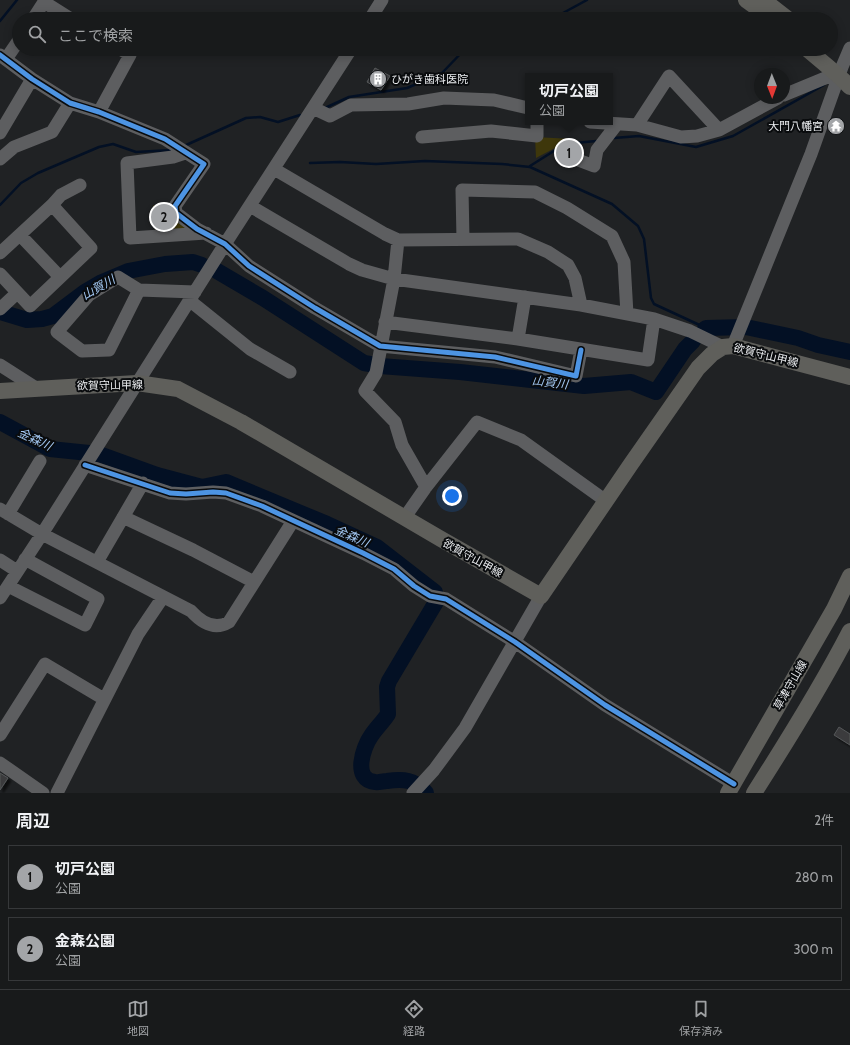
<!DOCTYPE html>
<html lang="ja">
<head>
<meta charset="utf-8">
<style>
  body { margin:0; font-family:Cabin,"Noto Sans JP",sans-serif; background:#252728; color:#f1f3f6 }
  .compass { position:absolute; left:754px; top:68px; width:36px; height:36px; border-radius:50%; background:#181a1b; box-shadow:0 2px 10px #0003; rotate:179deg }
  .you { position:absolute; left:452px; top:496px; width:14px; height:14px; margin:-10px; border:3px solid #fff; border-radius:50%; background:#1a73e8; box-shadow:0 0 0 6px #1a73e833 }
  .badge { display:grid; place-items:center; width:26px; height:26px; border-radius:50%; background:#a3a5a8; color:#111; font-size:13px; font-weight:700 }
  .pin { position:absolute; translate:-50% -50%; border:2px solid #fff; box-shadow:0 1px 4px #0006 }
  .popup { position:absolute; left:525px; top:73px; width:88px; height:52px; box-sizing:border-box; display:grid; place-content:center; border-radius:0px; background:#181a1b; filter:drop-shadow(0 1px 3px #0005); font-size:13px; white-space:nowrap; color:#9fa1a3 }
  .popup b { font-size:15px; color:#f1f3f6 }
  .popup::after { content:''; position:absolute; left:50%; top:100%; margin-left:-8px; border:8px solid transparent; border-top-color:#181a1b }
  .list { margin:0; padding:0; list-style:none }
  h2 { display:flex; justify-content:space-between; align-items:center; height:52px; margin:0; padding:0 16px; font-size:17px }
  h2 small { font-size:13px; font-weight:400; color:#9fa1a3 }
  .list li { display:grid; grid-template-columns:26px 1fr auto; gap:12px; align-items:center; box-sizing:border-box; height:64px; margin:0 8px 8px; padding:0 8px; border:1px solid #36383a; border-radius:0px }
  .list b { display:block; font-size:15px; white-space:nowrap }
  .list p { margin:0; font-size:13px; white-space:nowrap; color:#9fa1a3 }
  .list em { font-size:13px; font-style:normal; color:#9fa1a3 }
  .icon { flex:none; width:22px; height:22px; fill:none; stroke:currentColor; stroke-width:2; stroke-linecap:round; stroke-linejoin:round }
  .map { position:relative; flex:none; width:850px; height:793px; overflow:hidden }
  .search { position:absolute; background:#181a1b; box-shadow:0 2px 10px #0003; left:12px; right:12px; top:12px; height:44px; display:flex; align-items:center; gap:10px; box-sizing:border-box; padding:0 14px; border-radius:22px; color:#9fa1a3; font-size:15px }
  .sheet { height:196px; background:#181a1b }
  nav { display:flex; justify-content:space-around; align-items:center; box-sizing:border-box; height:56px; border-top:1px solid #36383a; background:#181a1b; font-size:11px; color:#9fa1a3 }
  nav a { display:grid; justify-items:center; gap:2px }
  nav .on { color:#a3a5a8 }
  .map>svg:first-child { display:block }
</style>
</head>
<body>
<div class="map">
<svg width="850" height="793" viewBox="0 0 850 793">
  <defs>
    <filter id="shadow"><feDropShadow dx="3" dy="3" stdDeviation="1" flood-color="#0009"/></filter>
  </defs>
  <rect width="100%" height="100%" fill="#202224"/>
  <!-- green -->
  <path fill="#3e370b" d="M535,137l37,2 -36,19z
    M153,205l40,25 -37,4z"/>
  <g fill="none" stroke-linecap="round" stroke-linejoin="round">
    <!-- stream -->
    <path stroke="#031024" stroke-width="2.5" d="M552,19l35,-19
      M0,21l17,-21
      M325,108l24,-11 58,-9 35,-15 23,-24
      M614,138l25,-2 57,11 37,-11 91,-51
      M184,146l62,-28 14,-1 18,5 22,-7
      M310,163l30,-1 36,2 49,-3 77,3 28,3 82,37 26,22 6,13 7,59 3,6 52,24
      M530,166l35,-22 31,-3
      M0,205l21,-22 17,-10 61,-26 14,-3 23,8 36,-2"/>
    <!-- river -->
    <path stroke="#031024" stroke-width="16" d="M217,271l46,27 101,65 6,1
      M0,312l27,8 15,-1 11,-3 32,-24 17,-10 26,-11 37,-7 28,-2 9,3
      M705,329l1,-1 40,-1 52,11 20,7 32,7
      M380,366l80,6 124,14 47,-4 25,10 29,-43 8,-8
      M0,422l50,27 49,5 58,21 45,12 24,-5 101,42 50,23 58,45 1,10 -47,79 -2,6 1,27c-5,8 -12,14 -17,22 -8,11 -19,44 4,46 3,1 8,-1 12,-1 15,-2 29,-2 39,12"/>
  </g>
  <!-- building -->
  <path fill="#3a3b3d" stroke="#555759" filter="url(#shadow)" d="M375,68l15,8 -9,14 -14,-8z
    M839,727l11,7v11l-16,-10z
    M0,773l8,5 -8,12z"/>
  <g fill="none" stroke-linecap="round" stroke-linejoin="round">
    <!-- minor -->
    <path stroke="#5d5e60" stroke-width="13" d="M33,19l11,-17 27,17
      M370,19l12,-19
      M0,55l32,24 38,24 29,9 66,27 39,25 -29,42 1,7 21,16 28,15 24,22 66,42 65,38 115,11 81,19 5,-26
      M6,59l13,-19
      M784,95l46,-19 9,-2
      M313,108l17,8 21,-11 57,-1 36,-6 50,2 34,8
      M99,112l31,-57 -10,-6
      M590,122l47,3 44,12 16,-1 22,-6 59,-32
      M637,125l32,-49 50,54
      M0,133l32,-54
      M422,137l69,-6 46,5v-14
      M185,153l-12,4 -46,6 3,75 76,-5
      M565,155l29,11 3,-16 20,-26
      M0,159l14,-12 38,-15 18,-29
      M274,169l111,65 13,6 120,-1 30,13 20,13 7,13 6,27
      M250,206l99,58 13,6 32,9 187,26 73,14 36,12 33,16
      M20,235l40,42
      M463,239l-1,-49 73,2 32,16 45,28 12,26 3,52
      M398,240l-4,39 -18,94 -11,18 30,31 7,23 24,42
      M0,253l52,-48 9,-10 19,-10
      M0,274l30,32 61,-58 -39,-43
      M139,290l-30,60 -27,1 -25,-19 32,-37 29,-18 21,13 56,2
      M189,300l61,49 40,23
      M0,309l17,-16
      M385,322l133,17 130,21 6,-41
      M518,339l7,-42
      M733,346l78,-192 31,-87 8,-19
      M0,365l36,23
      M85,465l85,28 16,1 27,-2 13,1 36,13 101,47 31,16 20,17 16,10 16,3 69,43 90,63 129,79
      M0,509l42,25 149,77c10,11 23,20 38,11l64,-101
      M8,514l32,-53
      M123,517l70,33 61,32
      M405,517l21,-30 51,-65 44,18 85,61
      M0,560l17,11
      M97,562l46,-79
      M8,586l77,39 13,-26 -73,-40
      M0,598l42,-64 183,-290 126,-195
      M0,735l45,-71 59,35
      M0,763l43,30
      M57,793l81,-159 25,-37
      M413,793l21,-23 31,-42 76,-132"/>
    <!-- major -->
    <path stroke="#5f5f5b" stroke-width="16" d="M746,0l26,19
      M766,2l22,17
      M807,49c15,13 30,24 43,38
      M0,391l137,-8 41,6 63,33 200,117 100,57 90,-132 67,-96 14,-14 11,-7 10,-1 117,31
      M728,793l106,-184 16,-33
      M754,793c34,-53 67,-106 96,-162"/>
    <defs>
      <path id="cycleway" d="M0,55l32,24 38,24 29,9 66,27 39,25 -29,42 1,7 21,16 28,15 24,22 66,42 65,38 115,11 81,19 5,-26
        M85,465l85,28 16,1 27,-2 13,1 36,13 101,47 31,16 20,17 16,10 16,3 69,43 90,63 129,79"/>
    </defs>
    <!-- cycleway casing -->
    <use href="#cycleway" stroke="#090b0d" stroke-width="8"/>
    <!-- cycleway -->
    <use href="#cycleway" stroke="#4d94e3" stroke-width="5"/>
  </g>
  <!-- icons -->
  <defs>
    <symbol id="building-disc" viewBox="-11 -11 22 22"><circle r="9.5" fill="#a3a5a8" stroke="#090b0d"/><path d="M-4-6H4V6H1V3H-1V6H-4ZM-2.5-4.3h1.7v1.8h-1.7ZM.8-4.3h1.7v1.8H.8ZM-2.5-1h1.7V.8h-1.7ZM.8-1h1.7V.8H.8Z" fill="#fff"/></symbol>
    <symbol id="temple-disc" viewBox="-11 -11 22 22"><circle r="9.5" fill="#a3a5a8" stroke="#090b0d"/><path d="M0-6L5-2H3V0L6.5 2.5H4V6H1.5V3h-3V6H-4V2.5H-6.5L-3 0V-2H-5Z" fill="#fff"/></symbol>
  </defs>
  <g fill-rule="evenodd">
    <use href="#building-disc" x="368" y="69" width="20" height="20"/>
    <use href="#temple-disc" x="826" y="116" width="20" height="20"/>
  </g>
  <g text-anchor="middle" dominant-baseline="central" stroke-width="4" stroke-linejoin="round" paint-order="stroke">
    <!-- poi labels -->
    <g font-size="11" fill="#eaecef" stroke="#090b0d" text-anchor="start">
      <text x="391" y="79">ひがき歯科医院</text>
      <text x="823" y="126" text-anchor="end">大門八幡宮</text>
    </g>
    <!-- street labels -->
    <g font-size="11" fill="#eaecef" stroke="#090b0d">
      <text transform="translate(766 355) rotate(14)">欲賀守山甲線</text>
      <text transform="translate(110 385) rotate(-1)">欲賀守山甲線</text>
      <text transform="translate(473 558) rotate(29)">欲賀守山甲線</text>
      <text transform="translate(790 685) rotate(-60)">草津守山線</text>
    </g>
    <!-- water labels -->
    <g font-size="12" font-style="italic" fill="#a4c9f4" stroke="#090b0d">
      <text transform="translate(98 287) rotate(-30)">山賀川</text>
      <text transform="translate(550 382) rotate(7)">山賀川</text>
      <text transform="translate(35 439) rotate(25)">金森川</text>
      <text transform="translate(352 536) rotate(23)">金森川</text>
    </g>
  </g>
</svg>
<svg class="compass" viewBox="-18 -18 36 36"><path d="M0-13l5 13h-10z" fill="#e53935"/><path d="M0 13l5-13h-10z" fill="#9fa1a3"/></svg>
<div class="you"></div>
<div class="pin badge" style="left:569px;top:153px">1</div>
<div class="popup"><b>切戸公園</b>公園</div>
<div class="pin badge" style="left:164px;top:217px">2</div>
<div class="search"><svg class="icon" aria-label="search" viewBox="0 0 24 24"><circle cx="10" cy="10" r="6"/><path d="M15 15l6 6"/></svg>ここで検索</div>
</div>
<section class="sheet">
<h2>周辺<small>2件</small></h2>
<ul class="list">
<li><span class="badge">1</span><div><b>切戸公園</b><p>公園</p></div><em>280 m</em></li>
<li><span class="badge">2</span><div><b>金森公園</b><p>公園</p></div><em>300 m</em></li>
</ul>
</section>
<nav>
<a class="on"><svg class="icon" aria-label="map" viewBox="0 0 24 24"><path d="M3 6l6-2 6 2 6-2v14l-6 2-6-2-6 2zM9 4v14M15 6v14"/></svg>地図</a>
<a><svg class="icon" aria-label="directions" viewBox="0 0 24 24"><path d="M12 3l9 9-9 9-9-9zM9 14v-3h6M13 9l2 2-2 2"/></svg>経路</a>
<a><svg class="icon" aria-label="saved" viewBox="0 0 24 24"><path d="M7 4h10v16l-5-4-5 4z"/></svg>保存済み</a>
</nav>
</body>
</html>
